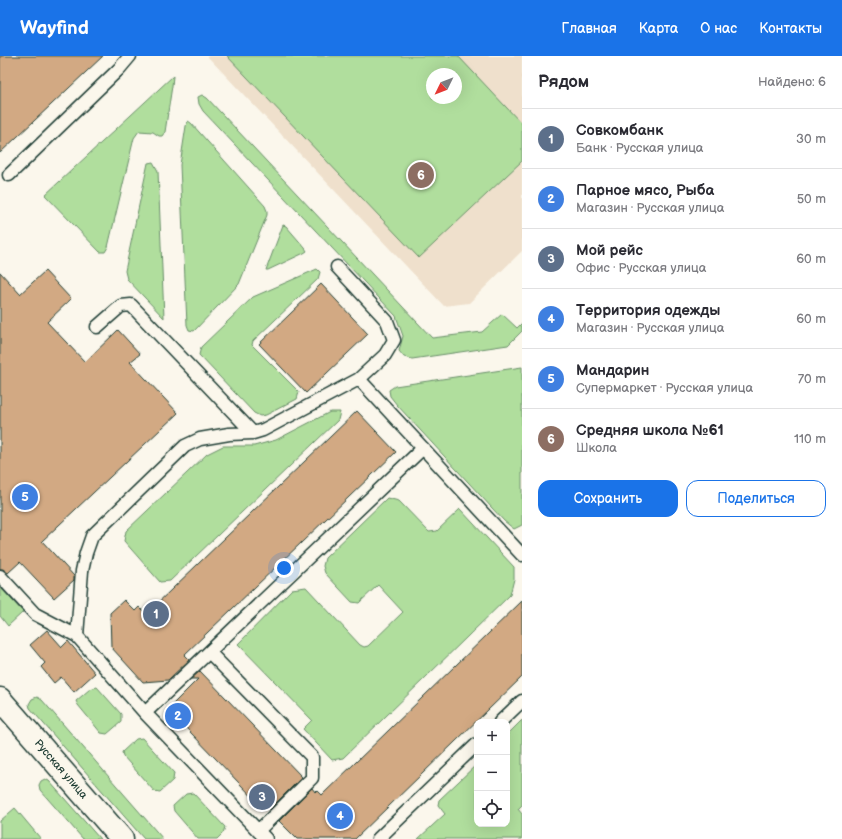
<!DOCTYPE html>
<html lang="ru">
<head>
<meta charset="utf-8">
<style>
  body { margin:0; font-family:"Balsamiq Sans",sans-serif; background:#f2f2f3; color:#2b2b33 }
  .controls { position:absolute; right:12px; bottom:12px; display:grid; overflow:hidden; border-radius:8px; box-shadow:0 4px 16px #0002 }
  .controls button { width:36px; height:36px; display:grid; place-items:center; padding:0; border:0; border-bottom:1px solid #e1e1e2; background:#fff; color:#2b2b33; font:20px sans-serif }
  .compass { position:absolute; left:426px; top:12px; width:36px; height:36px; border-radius:50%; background:#fff; box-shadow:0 4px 16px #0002; rotate:227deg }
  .you { position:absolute; left:284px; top:512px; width:14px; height:14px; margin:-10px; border:3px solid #fff; border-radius:50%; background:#1a73e8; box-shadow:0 0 0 6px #1a73e833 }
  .badge { display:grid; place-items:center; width:26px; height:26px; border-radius:50%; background:#1a73e8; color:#fff; font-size:13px; font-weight:700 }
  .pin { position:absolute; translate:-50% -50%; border:2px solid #fff; box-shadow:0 1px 4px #0006 }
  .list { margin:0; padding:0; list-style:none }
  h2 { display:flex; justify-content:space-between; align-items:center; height:52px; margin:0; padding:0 16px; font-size:17px }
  h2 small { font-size:13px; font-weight:400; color:#7c7c81 }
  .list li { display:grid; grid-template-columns:26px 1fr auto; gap:12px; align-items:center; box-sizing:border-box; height:60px; padding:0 16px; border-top:1px solid #e1e1e2 }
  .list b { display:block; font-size:15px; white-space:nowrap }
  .list p { margin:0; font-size:13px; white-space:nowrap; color:#7c7c81 }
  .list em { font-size:13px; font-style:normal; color:#7c7c81 }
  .actions { display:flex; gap:8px; padding:12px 16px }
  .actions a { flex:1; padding:9px 0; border:1px solid #1a73e8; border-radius:12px; text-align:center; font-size:14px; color:#1a73e8 }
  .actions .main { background:#1a73e8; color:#fff }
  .icon { flex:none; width:22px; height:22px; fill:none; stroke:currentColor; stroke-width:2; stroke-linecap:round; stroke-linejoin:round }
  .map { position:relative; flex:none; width:522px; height:783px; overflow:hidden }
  header { display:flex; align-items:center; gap:24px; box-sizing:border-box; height:56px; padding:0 20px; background:#1a73e8; color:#fff }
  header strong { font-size:19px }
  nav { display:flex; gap:22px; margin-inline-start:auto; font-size:14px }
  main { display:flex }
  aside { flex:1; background:#fff }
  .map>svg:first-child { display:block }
</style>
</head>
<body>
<header>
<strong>Wayfind</strong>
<nav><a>Главная</a><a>Карта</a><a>О нас</a><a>Контакты</a></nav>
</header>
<main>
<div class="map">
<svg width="522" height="783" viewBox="0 0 522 783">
  <rect width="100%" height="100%" fill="#fbf7ec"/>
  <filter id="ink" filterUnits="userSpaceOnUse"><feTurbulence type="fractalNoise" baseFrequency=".025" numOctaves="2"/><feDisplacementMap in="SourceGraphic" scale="8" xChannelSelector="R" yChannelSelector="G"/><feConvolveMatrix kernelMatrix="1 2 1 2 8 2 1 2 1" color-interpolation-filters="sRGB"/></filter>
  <g filter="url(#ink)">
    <!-- built -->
    <path fill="#efe0cc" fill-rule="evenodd" d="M207,0h315v195l-53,52 -25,3zM432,18h24v24h-24z"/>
    <!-- green -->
    <path fill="#b0de9d" stroke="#688e68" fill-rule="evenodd" d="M227,0h231l64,68v37l-103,97zM432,18h24v24h-24z
      M173,20l-1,10 -7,46 -3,4h-3l-6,-4 -14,-1 -5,7 -26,109 -3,5h-5l-55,-57z
      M202,39l5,3 225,240 50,-6 20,-18 15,14 5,-5v8l-14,14 -96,14 -8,-2 -5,-6 4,-15 -7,-20 -193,-205 -4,-7 -1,-7z
      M188,65l3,2 74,83 2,5v4l-28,69 -45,47 -5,-1 -2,-5 -7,-160 6,-39z
      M153,106l5,9 6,147 -37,-39 -2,-8 23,-108z
      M283,169l3,1 19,22 2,3 -3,2 -36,17h-2z
      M317,213l3,3 -2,7 -65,62 -1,4 47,47 -2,7 -31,16 -6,1 -6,-3 -55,-58 2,-8 52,-50z
      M522,311v158l-8,4 -10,-8 -107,-116 -7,-9 -1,-6 6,-4z
      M330,356h10l-2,8 -168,161 -10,1 -36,-41 2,-10 81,-77 16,-8h31l22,-6z
      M387,442l12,3 30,31 8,-1 23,-22 54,58v12l-4,16 -167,163 -11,2 -29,-31 9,-9 -74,-76 54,-55 14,-2 54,58 4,2 4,-1 35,-34 -25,-27 -19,18 -7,-1 -27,-29 -2,-7 2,-8z
      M0,531l23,25 -15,14 -8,-10z
      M97,631l24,27v8l-14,12 -6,-1 -23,-28 -2,-4 14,-12z
      M37,641l5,3 121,139h-19l-114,-131 -1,-4 3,-5z
      M522,664v85l-4,4 4,5v25h-104l27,-25 -7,-9 1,-5 38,-36v60h30v-89z
      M142,682l32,35 -1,7 -13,12 -6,-1 -31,-35 -1,-4 14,-13z
      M45,723l4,2 51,58h-17l-43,-49 -1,-5 2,-4z
      M193,737l32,34 -2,6 -6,6h-19l-24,-28 -1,-5 13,-12z
      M15,752l26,31h-41v-18z"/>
    <!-- building -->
    <path fill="#d2a983" stroke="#1f3d34" d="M0,0h103l-103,97z
      M45,215l26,28 -24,23 38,40 33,-32 22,24 -10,8 48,51 -136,128 32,35v4l-20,18 -34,-36 -12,11 -5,-4h-3v-297l20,22z
      M321,228l47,50 -62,59 -47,-49z
      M357,355l39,41 -212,203 5,5 -21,20 -25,2 -32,-35 -1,-34 14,-13 11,11 4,-4 7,7z
      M522,545v76l-167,162h-58l-18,-18 33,-33 3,4 2,-2 5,5z
      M47,574l15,17 6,-6 27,32 -21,19 -13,-15 -7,6 -13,-16 4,-4 -15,-18z
      M200,615l102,106 -33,33 -2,-3 -3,2 -96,-100 30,-30h-7z"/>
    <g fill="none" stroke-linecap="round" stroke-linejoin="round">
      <defs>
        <path id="lane" d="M9,119l110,-106 11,-13
          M97,271l24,-21 10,-1 122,128
          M359,323l163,176
          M0,520l35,38 42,22
          M209,596l103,105v21l-54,53
          M145,657l278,-265
          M500,666l22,-21
          M266,783l-121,-126 -68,-77 5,-65 4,-18 6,-17 93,-90 15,-7 29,-5 24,-1 10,-3 96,-51 26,-24 9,-15 -7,-19 -50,-54
          M378,783l99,-95"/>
        <path id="primary" d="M0,643l122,140"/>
      </defs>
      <!-- lane casing -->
      <use href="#lane" stroke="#1f3d34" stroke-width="15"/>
      <!-- primary casing -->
      <use href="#primary" stroke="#1f3d34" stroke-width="25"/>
      <!-- lane -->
      <use href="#lane" stroke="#fbf7ec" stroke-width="12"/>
      <!-- primary -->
      <use href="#primary" stroke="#fbf7ec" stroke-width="22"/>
    </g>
  </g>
  <g text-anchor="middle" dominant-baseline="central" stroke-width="3" stroke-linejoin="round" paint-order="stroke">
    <!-- street labels -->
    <g font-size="11" fill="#1f3d34" stroke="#fbf7ec">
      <text transform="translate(61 713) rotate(49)">Русская улица</text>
    </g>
  </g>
</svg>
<div class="controls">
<button>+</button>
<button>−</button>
<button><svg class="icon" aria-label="locate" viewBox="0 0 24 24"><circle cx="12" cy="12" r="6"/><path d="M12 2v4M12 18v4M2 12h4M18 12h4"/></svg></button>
</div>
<svg class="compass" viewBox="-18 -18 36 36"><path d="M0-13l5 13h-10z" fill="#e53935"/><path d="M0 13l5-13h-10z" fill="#7c7c81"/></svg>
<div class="you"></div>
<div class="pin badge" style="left:156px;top:558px;background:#5c6f8a">1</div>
<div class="pin badge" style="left:178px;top:660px;background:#3f7fe0">2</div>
<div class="pin badge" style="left:262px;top:741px;background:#5c6f8a">3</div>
<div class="pin badge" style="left:340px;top:760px;background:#3f7fe0">4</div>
<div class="pin badge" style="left:25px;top:441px;background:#3f7fe0">5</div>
<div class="pin badge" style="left:421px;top:119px;background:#8d6e63">6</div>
</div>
<aside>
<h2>Рядом<small>Найдено: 6</small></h2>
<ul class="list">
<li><span class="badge" style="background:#5c6f8a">1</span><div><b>Совкомбанк</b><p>Банк · Русская улица</p></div><em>30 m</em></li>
<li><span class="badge" style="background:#3f7fe0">2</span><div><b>Парное мясо, Рыба</b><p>Магазин · Русская улица</p></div><em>50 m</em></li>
<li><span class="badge" style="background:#5c6f8a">3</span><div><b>Мой рейс</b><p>Офис · Русская улица</p></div><em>60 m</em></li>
<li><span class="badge" style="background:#3f7fe0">4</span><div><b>Территория одежды</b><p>Магазин · Русская улица</p></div><em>60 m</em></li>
<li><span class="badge" style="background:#3f7fe0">5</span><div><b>Мандарин</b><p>Супермаркет · Русская улица</p></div><em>70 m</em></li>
<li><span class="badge" style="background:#8d6e63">6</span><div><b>Средняя школа №61</b><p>Школа</p></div><em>110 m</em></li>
</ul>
<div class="actions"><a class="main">Сохранить</a><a>Поделиться</a></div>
</aside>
</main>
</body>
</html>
